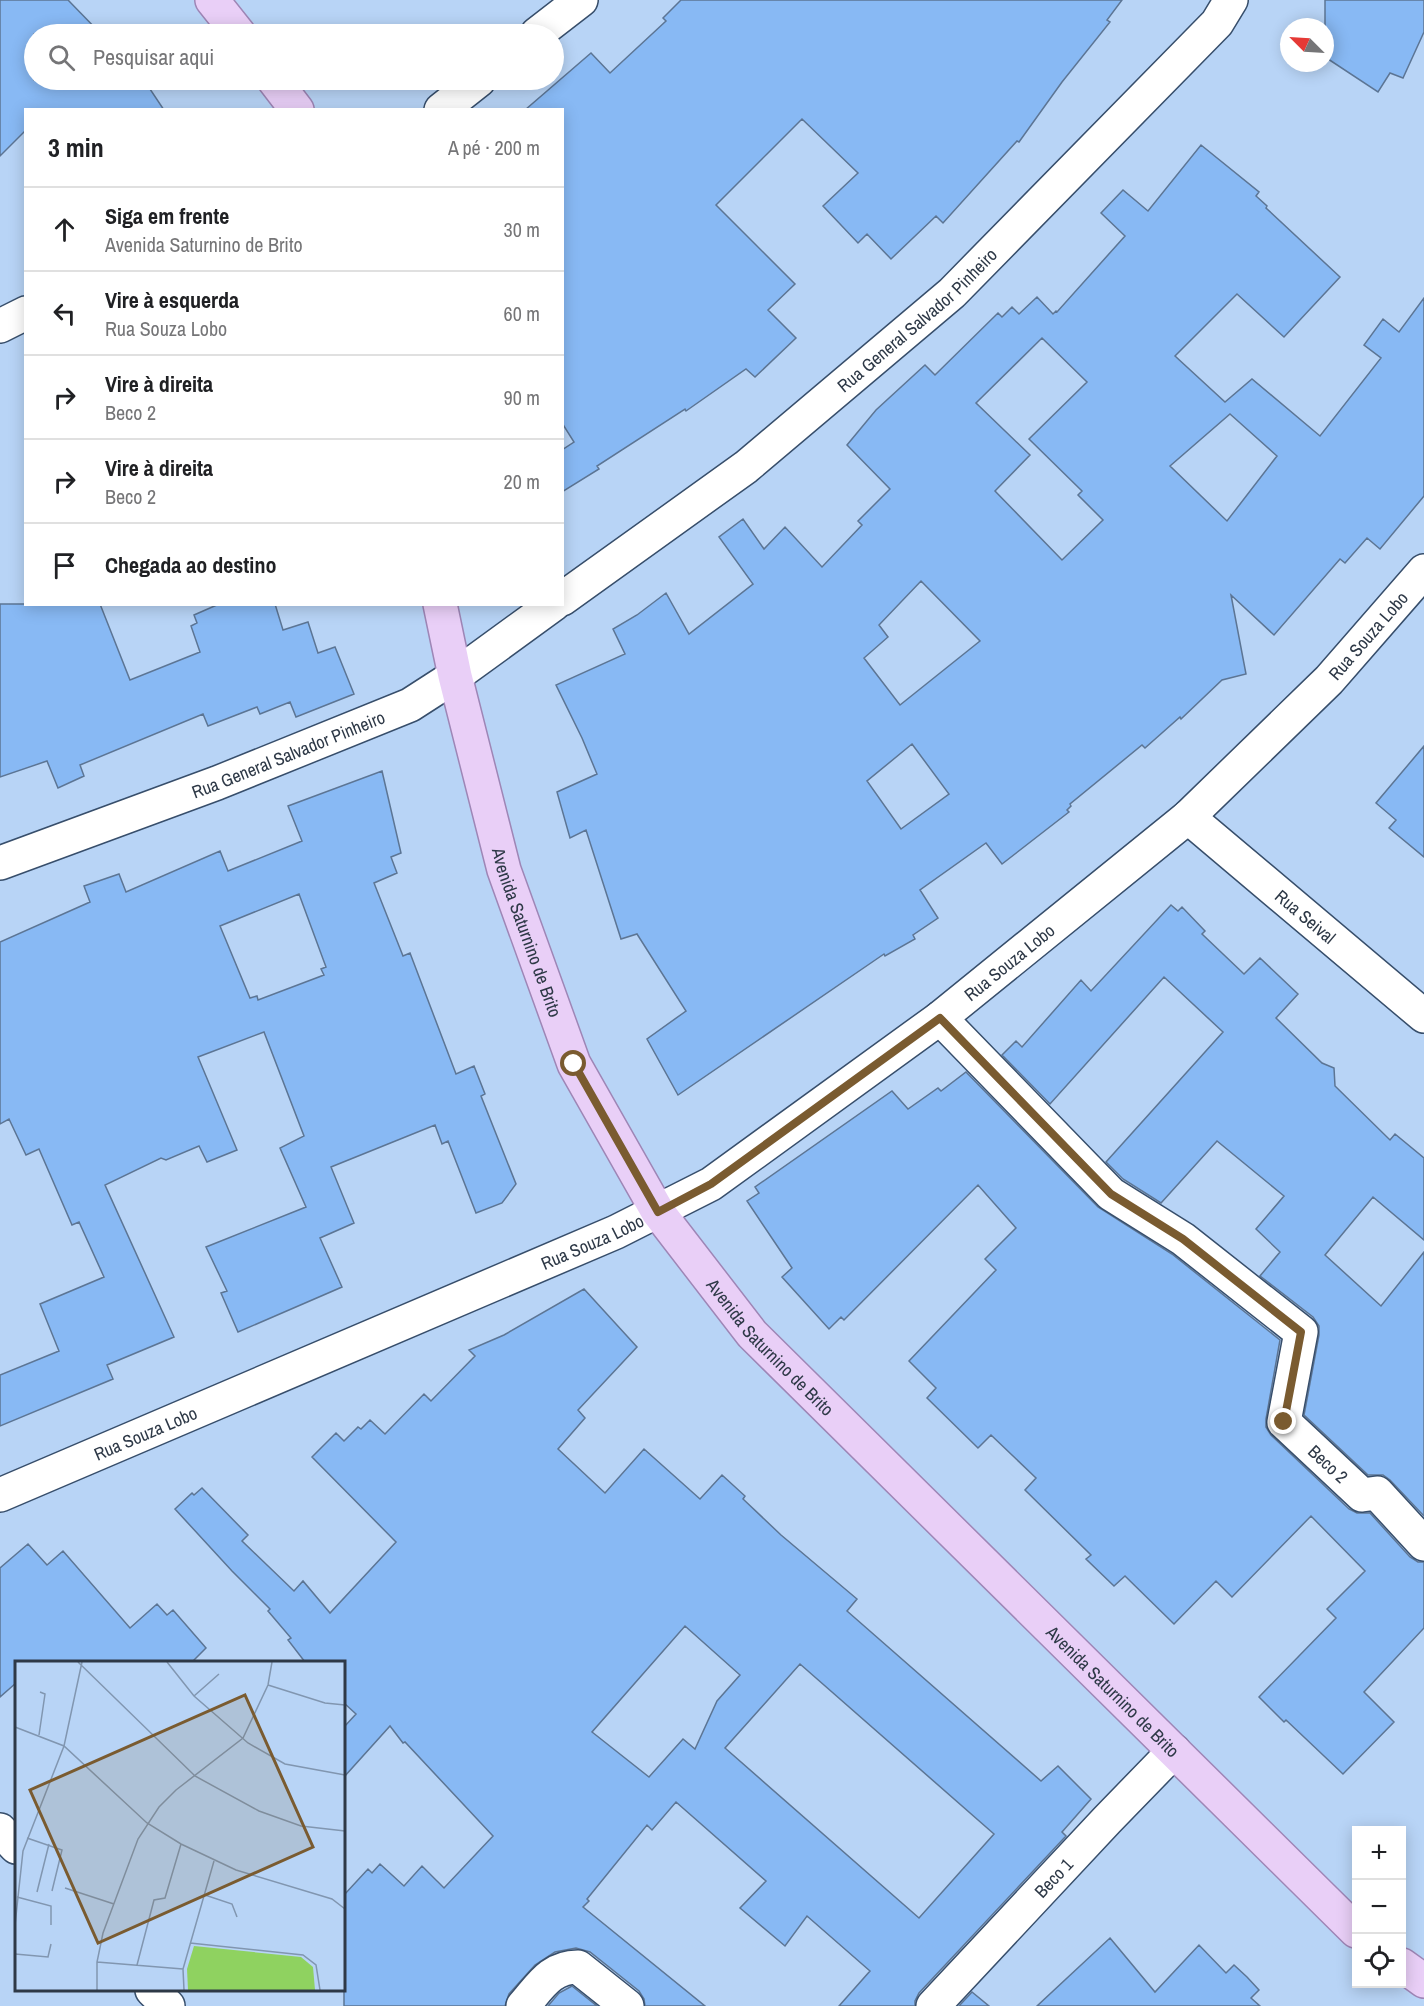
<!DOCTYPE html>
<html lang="pt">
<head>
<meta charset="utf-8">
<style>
  body { margin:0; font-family:"Archivo Narrow",sans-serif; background:#f2f2f2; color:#202124 }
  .controls { position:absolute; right:18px; bottom:18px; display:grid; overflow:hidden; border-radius:0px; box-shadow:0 3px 15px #0003 }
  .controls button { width:54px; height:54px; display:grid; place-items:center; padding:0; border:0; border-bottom:2px solid #e0e0e0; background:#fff; color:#202124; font:30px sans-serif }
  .compass { position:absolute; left:1280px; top:18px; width:54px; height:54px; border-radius:50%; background:#fff; box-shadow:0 3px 15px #0003; rotate:294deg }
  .stop { position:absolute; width:18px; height:18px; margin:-14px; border:4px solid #7a5b30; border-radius:50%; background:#fff }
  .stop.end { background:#7a5b30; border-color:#fff; box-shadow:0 2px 6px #0008 }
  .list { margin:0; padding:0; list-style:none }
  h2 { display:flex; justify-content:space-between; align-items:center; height:78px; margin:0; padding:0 24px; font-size:26px }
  h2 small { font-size:20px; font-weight:400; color:#757577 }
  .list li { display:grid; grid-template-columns:39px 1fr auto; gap:18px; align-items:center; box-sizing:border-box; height:84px; padding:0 24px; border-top:2px solid #e0e0e0 }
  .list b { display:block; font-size:22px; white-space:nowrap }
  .list p { margin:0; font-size:20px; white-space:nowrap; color:#757577 }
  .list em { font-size:20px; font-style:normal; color:#757577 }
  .icon { flex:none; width:33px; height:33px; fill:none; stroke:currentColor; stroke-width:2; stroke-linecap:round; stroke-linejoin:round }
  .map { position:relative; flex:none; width:1424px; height:2006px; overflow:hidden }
  .search { position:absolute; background:#fff; box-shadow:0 3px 15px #0003; left:24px; top:24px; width:540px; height:66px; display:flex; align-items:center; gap:15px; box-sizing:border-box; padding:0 21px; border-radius:33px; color:#757577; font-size:22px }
  .panel { position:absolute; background:#fff; box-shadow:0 3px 15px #0003; left:24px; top:108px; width:540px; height:498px; border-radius:0px }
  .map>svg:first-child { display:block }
</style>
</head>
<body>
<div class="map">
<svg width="1424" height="2006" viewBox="0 0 1424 2006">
  <rect width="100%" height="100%" fill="#b8d4f6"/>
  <!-- building -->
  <path fill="#88b9f4" stroke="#5c7594" stroke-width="1.5" fill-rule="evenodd" d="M0,0h68l33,34h-67v46h110l20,30h-138v20l-26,26z
    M681,0h441l-15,20 3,2 -48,60 -43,60 -2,-1 -74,82 -7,-7 -45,43 -24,-25 -9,9 -35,-37 35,-33 -56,-54 -86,86 79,79 -27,26 28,28 -41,39 -9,-8 -60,42 -1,-2 -88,57 2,3 -37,23v-42l12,-8 -12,-19v-313h-37l66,-57 19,20 56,-52 -3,-3z
    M1325,0h99v32l-21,46 -13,-5 -12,19 -53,-35z
    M1201,145l58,47 -3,4 11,10 -1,2 74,69 -56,60 -47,-43 -62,62 50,46 27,-23 68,57 61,-78 -17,-13 19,-26 16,13 25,-34v198l-44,53 -13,-11 -22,25 -5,-4 -66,76 -43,-40 15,79 -24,6 -41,39 -1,-2 -35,31 -3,-3 -72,59 1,2 -4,4 2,2 -67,52 -16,-21 -66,47 18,28 -25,17 2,4 -30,17 -1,-2 -206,141 -31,-56 39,-28 -49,-77 -16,5 -35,-109 -16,8 -13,-46 40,-18 -15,-36 -26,-53 69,-31 -12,-25 24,-14 29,-22 23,41 64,-50 -34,-47 24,-18 21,30 21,-22 37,40 40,-42 -4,-4 32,-32 -43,-44 29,-35 49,-45 10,10 63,-62 4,4 10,-10 7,7 18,-17 16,17 3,-3 1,1 68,-76 -24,-23 22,-23 25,21zM1042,338l45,44 -58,57 53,52 -4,4 25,25 -41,40 -67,-69 35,-36 -54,-52zM1230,414l47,42 -50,65 -57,-55zM921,581l59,60 -80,64 -36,-47 24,-21 -9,-12zM912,744l37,50 -48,35 -34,-48z
    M0,604h100l30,76 70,-28 -9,-26 6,-3 -3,-8 25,-11h56l8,26 25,-8 10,31 17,-6 19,47 -58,23 -6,-15 -30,12 -3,-7 -49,19 -5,-12 -123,51 4,11 -26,12 -11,-27 -47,16z
    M1424,746v111l-35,-29 7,-8 -20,-17z
    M382,771l19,82 -10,4 6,16 -23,10 29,73 7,-3 46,121 18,-8 11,28 -4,2 35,88 -14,19 -26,10 -28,-72 -6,3 -7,-19 -104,42 23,56 -34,15 22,49 -104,45 -17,-39 6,-2 -21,-44 100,-40 -26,-59 24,-12 -40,-104 -66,25 39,93 -30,12 -8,-16 -33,14 -5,-2 -56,27 69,152 -67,28 6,14 -113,47v-51l59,-24 -19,-47 64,-27 -25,-55 -7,3 -33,-76 -13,6 -17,-36 -9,5v-182l90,-40 -6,-16 35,-12 7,18 94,-41 8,20 74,-30 -14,-35zM299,894l27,73 -5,2 3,6 -66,25 -1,-4 -7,2 -30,-72z
    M1171,905l7,6 4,-4 23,24 -3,3 42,40 16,-16 38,36 -22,24 46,45 12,5 1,18 55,54 5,-6 29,24v82l-51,-43 -48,58 56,51 43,-54v264l-34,-36 -7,-5h-15l-64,-60 15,-80v-9l-6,-9 -53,-41 20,-24 -24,-23 28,-33 -67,-55 -56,62 -38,-24 -17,-17 117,-130 -59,-55 -114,127 -48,-49 14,-14 6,6 59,-67 10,11z
    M966,1072l132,135 74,47 108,86 -14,79v8l5,8 78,74 8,4h13l40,44 8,5h6v66l-60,64 30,30 -51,52 -57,-54 -2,2 -25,-25 77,-79 -9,-9 38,-38 -54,-55 -79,81 -16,-16 -42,43 -49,-48 -11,10 -28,-27 5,-4 -66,-65 11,-12 -45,-43 -13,13 -51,-50 9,-10 -27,-27 87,-91 -11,-11 31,-31 -38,-43 -134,135 -3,-3 -12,12 -47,-52 10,-9 -45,-67 12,-8 -4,-6 137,-96 16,18 30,-21 3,3z
    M584,1289l53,58 -59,63 7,8 -27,31 47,44 39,-44 56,50 22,-24 23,21 -2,3 38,36 76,64 -10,12 194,170 17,-15 33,33 -29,33 4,4 -147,157 -4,8v5h-76l31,-35 -63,-55 -22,30 -45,-38 26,-27 -90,-79 -24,28 -5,-5 -60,74 2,2 -6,6 122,99h-60l-1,-7 -5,-8 -49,-39 -14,-4 -21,4 -20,13 -26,29 -4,12h-161v-111l24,-26 4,4 8,-9 24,22 18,-20 22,22 49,-52 -88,-94 -2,1 -13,-17 -46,51v-50l12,-13 -12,-11v-41h-39l-17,-22 3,-2 -23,-27 2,-2 -38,-38 -57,-62 17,-16 2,2 8,-7 46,47 -6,6 52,50 9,-10 27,32 66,-71 -84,-85 24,-24 8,8 14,-14 3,2 9,-9 15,14 39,-40 7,7 44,-45 -6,-6 35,-15zM685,1626l55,49 -23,26 -22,48 -12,-10 -34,38 -57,-45zM800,1664l194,170 -75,84 -194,-170z
    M28,1544l19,21 16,-14 67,77 27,-24 10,11 6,-5 33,38 -14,14h-176v21l-16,14v-129z
    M1110,1938l45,54 44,-47 27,28 8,-8 13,12 12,13 -8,8 9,8h-223z
    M572,1986l25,20h-49l11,-13z
    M972,1992l17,14h-30z"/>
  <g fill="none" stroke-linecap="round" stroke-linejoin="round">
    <defs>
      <g id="minor">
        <path d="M537,34l44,-34"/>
        <path d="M441,110l38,-30"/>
        <path d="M0,326l26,-13"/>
        <path id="s1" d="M562,599l184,-132 206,-174 265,-270 14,-23"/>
        <path id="s2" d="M1188,817l236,199"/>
        <path id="s3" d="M0,863l217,-80 193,-78 45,-29 99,-72"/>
        <path id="s4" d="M940,1018l171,176 72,45 118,93 -17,90 78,73 15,-2 47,51"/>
        <path id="s5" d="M0,1495l616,-263 95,-48 229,-166 248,-201 141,-137 95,-109"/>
        <path d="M0,1830l16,17"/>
        <path d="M152,1990l16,16"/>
        <path d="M523,2006c17,-19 27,-39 55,-39l49,39"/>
        <path id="s6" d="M933,2006l174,-186 67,-69"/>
      </g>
      <g id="major">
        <path d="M212,0l27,34"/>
        <path d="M274,80l23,30"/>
        <path id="s7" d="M440,604l15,72 49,194 70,194 84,148 94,122 604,597"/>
        <path d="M1402,1965l22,16"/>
      </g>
    </defs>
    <!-- minor casing -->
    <use href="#minor" stroke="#374e6b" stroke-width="36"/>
    <!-- major casing -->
    <use href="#major" stroke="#9e86b6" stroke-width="36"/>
    <!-- minor -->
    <use href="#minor" stroke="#fff" stroke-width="33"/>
    <!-- major -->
    <use href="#major" stroke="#e9cff7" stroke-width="33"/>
  </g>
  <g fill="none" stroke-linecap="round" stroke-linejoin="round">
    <!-- route -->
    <path stroke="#7a5b30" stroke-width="8" d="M574,1064l84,148 53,-28 229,-166 171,176 72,45 118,93 -17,90"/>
  </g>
  <g text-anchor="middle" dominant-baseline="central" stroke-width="4.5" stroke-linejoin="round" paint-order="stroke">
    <!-- street labels -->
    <g font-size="18" fill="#2e3947" stroke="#eaf3fd">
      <text stroke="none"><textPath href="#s1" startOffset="452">Rua General Salvador Pinheiro</textPath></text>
      <text stroke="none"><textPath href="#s5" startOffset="1634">Rua Souza Lobo</textPath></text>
      <text stroke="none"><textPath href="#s3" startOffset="308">Rua General Salvador Pinheiro</textPath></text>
      <text stroke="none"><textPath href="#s2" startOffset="154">Rua Seival</textPath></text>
      <text stroke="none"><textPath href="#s7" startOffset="340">Avenida Saturnino de Brito</textPath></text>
      <text stroke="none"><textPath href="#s5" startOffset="1148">Rua Souza Lobo</textPath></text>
      <text stroke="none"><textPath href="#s5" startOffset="644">Rua Souza Lobo</textPath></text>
      <text stroke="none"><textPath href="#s7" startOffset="826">Avenida Saturnino de Brito</textPath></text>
      <text stroke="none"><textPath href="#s5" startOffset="158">Rua Souza Lobo</textPath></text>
      <text stroke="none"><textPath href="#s4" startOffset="633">Beco 2</textPath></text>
      <text stroke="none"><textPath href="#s7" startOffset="1312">Avenida Saturnino de Brito</textPath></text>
      <text stroke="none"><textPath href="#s6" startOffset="176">Beco 1</textPath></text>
    </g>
  </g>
  <!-- overview -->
  <g transform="translate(15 1661)">
    <rect width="330" height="330" fill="#b8d4f6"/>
    <path d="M179,285l107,11 12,10 2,23h-127l-1,-21z" fill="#8fd260"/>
    <path fill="none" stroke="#8196b0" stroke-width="1.5" d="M63,1l117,114 64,35 42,15 44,5M152,1l27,34 54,47 37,21 60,11M253,24l57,18 20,2M179,35l25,-22M0,66l49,19 83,77 34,21 55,26 96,29 13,10M24,74l6,-41 -5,-2M12,177l35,12 -10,41M50,227l49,16M22,231l12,-48M190,234l27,9 5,13M2,236l34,9v19M0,264l8,-74 41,-105 18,-84M175,282l113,12 13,10 4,25M0,293l33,3 3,-13M82,301l86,7M122,304l17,-65 11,-2 16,-54M82,329v-28l6,-29 35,-94 21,-32 17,-17 67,-52 25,-53 4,-23M169,329l-1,-21 31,-108"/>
    <path fill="#7a5b30" fill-opacity="0.15" stroke="#7a5b30" stroke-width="3" d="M230,34l68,152 -215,96 -68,-153z"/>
    <rect width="330" height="330" fill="none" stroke="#2e3947" stroke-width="3"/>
  </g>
</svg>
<div class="controls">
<button>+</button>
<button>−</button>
<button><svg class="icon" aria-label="locate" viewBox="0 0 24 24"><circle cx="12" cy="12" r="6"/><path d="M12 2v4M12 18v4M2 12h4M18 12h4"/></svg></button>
</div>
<svg class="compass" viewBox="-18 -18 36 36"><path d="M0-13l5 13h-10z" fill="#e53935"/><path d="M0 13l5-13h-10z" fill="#757577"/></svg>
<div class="stop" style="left:574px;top:1064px"></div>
<div class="stop end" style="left:1284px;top:1422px"></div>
<div class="search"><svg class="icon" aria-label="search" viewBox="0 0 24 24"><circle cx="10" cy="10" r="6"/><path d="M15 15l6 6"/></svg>Pesquisar aqui</div>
<section class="panel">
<h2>3 min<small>A pé · 200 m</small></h2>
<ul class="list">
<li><svg class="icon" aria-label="ahead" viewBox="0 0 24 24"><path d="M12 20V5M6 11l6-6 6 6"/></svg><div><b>Siga em frente</b><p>Avenida Saturnino de Brito</p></div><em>30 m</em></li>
<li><svg class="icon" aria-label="left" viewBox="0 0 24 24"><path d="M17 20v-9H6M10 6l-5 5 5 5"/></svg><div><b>Vire à esquerda</b><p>Rua Souza Lobo</p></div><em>60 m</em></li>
<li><svg class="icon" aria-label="right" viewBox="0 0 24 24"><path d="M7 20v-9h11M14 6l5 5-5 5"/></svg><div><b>Vire à direita</b><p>Beco 2</p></div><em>90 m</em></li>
<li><svg class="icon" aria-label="right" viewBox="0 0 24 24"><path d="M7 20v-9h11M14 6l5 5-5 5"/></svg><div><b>Vire à direita</b><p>Beco 2</p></div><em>20 m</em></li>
<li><svg class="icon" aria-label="arrive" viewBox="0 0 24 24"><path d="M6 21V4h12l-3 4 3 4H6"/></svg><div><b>Chegada ao destino</b></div></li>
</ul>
</section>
</div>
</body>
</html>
